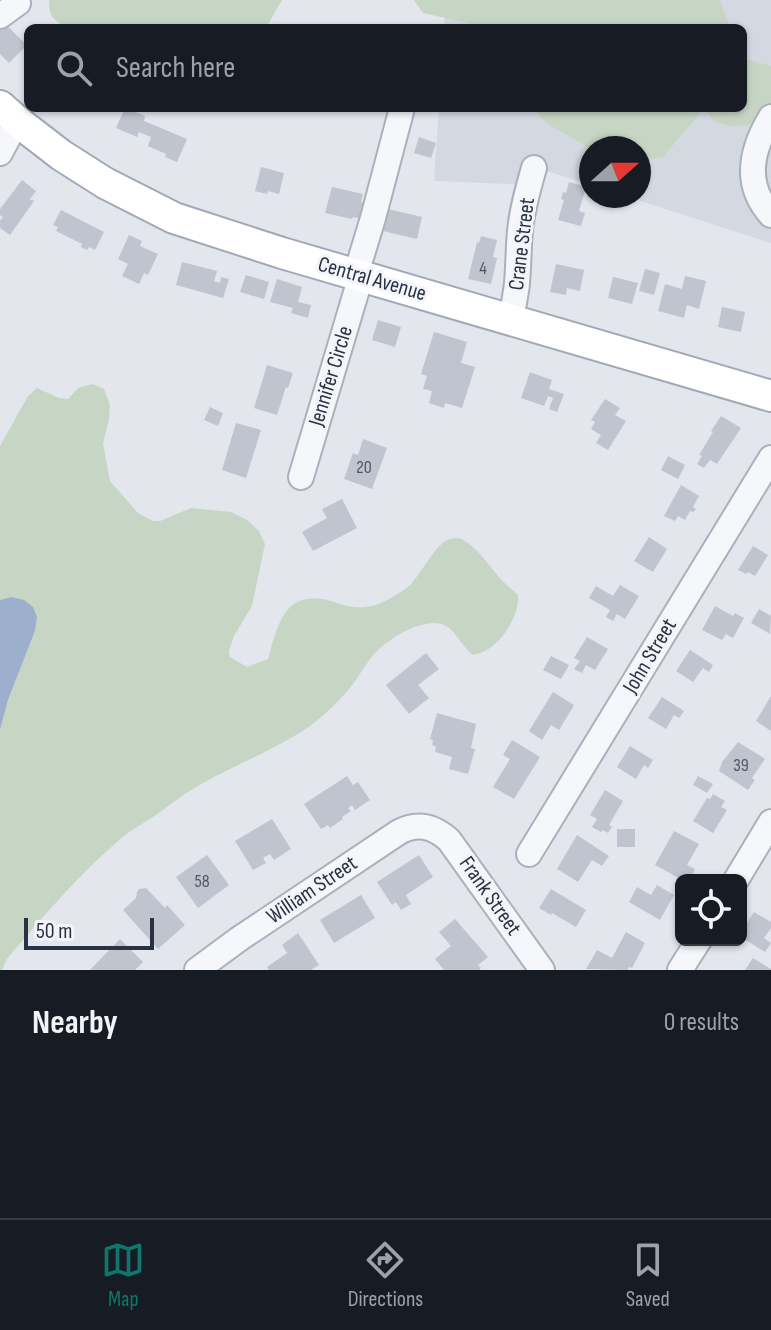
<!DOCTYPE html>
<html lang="en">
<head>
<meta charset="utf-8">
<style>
  body { margin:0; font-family:"Sofia Sans Condensed",sans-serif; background:#20242c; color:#f1f3f6 }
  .controls { position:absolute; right:24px; bottom:24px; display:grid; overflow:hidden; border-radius:12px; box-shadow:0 2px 6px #0004 }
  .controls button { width:72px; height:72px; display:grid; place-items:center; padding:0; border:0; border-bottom:2px solid #363941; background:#171b24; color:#f1f3f6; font:40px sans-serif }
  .compass { position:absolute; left:579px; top:136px; width:72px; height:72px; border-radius:50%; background:#171b24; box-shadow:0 2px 6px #0004; rotate:69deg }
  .scale { position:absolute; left:24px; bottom:20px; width:130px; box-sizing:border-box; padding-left:8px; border:4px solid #293145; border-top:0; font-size:22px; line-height:28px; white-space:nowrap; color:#293145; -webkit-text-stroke:6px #f3f5f9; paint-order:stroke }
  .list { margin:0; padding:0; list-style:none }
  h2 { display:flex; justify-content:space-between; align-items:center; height:104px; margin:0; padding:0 32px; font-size:34px }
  h2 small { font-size:26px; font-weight:400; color:#9ea1a6 }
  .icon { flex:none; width:44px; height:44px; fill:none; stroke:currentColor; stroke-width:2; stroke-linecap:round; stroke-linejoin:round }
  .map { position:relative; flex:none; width:771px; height:970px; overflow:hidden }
  .search { position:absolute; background:#171b24; box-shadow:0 2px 6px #0004; left:24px; right:24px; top:24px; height:88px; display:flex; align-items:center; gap:20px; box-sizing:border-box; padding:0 28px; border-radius:12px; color:#9ea1a6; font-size:30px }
  .sheet { height:248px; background:#171b24 }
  nav { display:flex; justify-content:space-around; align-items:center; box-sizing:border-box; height:112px; border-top:2px solid #363941; background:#171b24; font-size:22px; color:#9ea1a6 }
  nav a { display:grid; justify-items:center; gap:4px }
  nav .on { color:#0f766e }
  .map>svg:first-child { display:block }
</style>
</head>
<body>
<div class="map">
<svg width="771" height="970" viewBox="0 0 771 970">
  <rect width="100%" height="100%" fill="#e3e6ec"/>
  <!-- built -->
  <path fill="#d4d8e1" d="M446,0h325v243l-146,-47h14v-48h-48v37l-51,-16 -27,15 -79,-3 5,-73h304v-80h-299z"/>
  <!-- green -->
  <path fill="#c7d6c4" d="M49,0h233l-16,28h-197c-16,-8 -20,-10 -20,-28z
    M414,0h306l10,28h-254l-4,-4 -49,-11z
    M746,59l25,7v37l-17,21c-18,3 -41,5 -49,-16h38v-48z
    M534,108h167l-1,5 -37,44 -24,3v-12l-48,1 -45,-26z
    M92,384l12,5 6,16 -1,14 -6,24 7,38 28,32 15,8h7l31,-13 40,4 16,8 12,11 6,13 -13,62 -18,30 -5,15 1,6 17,10 21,-8c9,-30 14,-66 55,-60 14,3 27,10 42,8 15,-1 27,-10 39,-17 18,-12 30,-50 50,-52 16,-2 36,29 46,40 5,6 12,11 18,17 2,23 -21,57 -45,60 -17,-13 -19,-37 -47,-31 -21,4 -43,19 -56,35 -6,8 -11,17 -17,25 -11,14 -25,28 -39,39 -40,29 -88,44 -129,71 -12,8 -23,17 -35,25 -8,5 -17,10 -25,16 -44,37 -81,80 -118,124l-5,11h-2v-240l8,-30 27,-69 -24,-34 -11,3v-154l28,-50 9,-8 22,10 9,1 10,-11z"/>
  <!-- water -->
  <path fill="#9cb0cd" d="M11,597l13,3 9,7 4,10 -2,14 -27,69 -8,30v-130z"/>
  <!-- building -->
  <path fill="#c0c4cf" d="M4,23l23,22 -18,18 -9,-9v-27z
    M125,108l20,8 -1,5 43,18 -10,23 -12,-5 1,-3 -18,-8 3,-9 -12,-5 -2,5 -21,-9z
    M419,137l17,6 -5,15 -17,-5z
    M261,167l23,6 -5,21 -11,-3 -1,3 -12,-3z
    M22,180l14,11 -6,8 4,2 -24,34 -10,-7v-7l3,-4 -3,-2v-6z
    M569,182l17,5 -7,24 6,2 -4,13 -23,-6 6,-20 -3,-1 2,-7 3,1z
    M332,187l31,7 -2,8 7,2 -4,15 -11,-2 -1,2 -27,-6z
    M388,209l34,8 -5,22 -34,-8z
    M61,210l43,22 -9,18 -6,-3 -2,3 -6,-3 1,-3 -26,-13 2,-4 -5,-2z
    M129,235l13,6 -2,5 18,8 -10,21 -4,-2 -5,11 -17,-8 6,-12 -10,-5z
    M481,236l16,4 -4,17 4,1 -6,26 -23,-5 9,-37 2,1z
    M182,262l35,9 -3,10 6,2 1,-6 8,2 -6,19 -47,-13z
    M556,264l28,6 -4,21 -13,-3 -1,7 -16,-3z
    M645,269l15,4 -6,22 -15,-4z
    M246,275l23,7 -5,17 -24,-7z
    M685,276l21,5 -7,28 -12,-4 -3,13 -26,-7 7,-27 17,5z
    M613,277l25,6 -6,21 -24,-6z
    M277,279l25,8 -4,15 13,3 -3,13 -17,-5 2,-5 -23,-6z
    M722,307l23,5 -4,20 -23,-5z
    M378,320l23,7 -6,20 -23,-7z
    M434,332l33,10 -6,21 14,4 -13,41 -17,-5 -1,5 -15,-5 3,-12 -9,-2 4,-13 -6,-2z
    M267,365l26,8 -5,15 -2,-1 -9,28 -23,-7z
    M530,372l22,8 -3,9 15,5 -7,18 -8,-3 4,-11 -5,-2 -4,10 -23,-8z
    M605,399l15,9 -5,7 11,6 -18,29 -12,-7 5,-8 -10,-6 4,-7 -4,-2z
    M210,407l13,6 -5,13 -14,-6z
    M721,416l20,12 -24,36 -7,-4 -6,8 -7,-4 5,-8 -3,-1 14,-23 -2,-1z
    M236,423l25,7 -15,48 -24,-8z
    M363,439l24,9 -15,41 -28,-10 9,-26 5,2z
    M668,456l17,9 -7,14 -17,-9z
    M681,485l18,11 -6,11 3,2 -3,3 -3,-1 -5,9 -7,-4 -3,5 -11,-5z
    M342,499l15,29 -44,23 -11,-19 25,-14 -5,-9z
    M649,537l18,12 -14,23 -19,-11z
    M753,546l15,9 -13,21 -7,-4 -2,2 -8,-4z
    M620,585l19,11 -14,23 -8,-5 -4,7 -7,-4 4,-7 -21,-12 7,-12 17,10z
    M715,606l18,10 2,-3 9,5 -11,20 -7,-4 -4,6 -20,-10z
    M759,609l12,7 -1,18 -19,-11z
    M587,637l21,12 -13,21 -9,-5 -4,8 -8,-4 6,-8 -6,-3z
    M690,650l23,15 -4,7 -6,-4 -10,14 -17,-11z
    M426,653l13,16 -21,16 11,13 -20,16 -23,-29z
    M551,656l18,9 -8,14 -18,-9z
    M553,692l21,13 -15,25 -8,-5 -9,15 -13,-9z
    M771,696v35l-15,-10z
    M662,697l22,14 -5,7 -5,-3 -8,14 -18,-11z
    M437,713l39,11 -5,24 4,1 -7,25 -19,-5 3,-12 -17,-5 1,-5 -4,-2 1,-5 -3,-1z
    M512,740l28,17 -26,42 -21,-12 17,-28 -7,-4z
    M738,742l27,17 -13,19 3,2 -7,10 -29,-19 3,-9z
    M630,746l23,14 -5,8 -4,-3 -8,14 -19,-12z
    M347,776l6,9 5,-3 12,18 -15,10 -3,-5 -4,3 3,3 -9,6 1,2 -13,9 -2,-3 -7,4 -17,-25z
    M698,776l15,8 -6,9 -14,-8z
    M605,790l18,11 -14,24 3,2 -4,6 -5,-3 -2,2 -9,-5 5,-8 -7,-4z
    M713,794l12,7 -4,6 6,3 -14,23 -20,-12 14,-23 3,1z
    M272,819l19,30 -17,11 -4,-6 -7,4 3,5 -13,7 -18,-29z
    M617,829h18v18h-18z
    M674,831l25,13 -12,21 8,4 -6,11h-7l-27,-15z
    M577,835l32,21 -7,10 -10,-6 -14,22 -21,-13z
    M207,855l22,30 -31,23 -22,-31z
    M419,855l14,22 -27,18 5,9 -10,6 -5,-8 -4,3 -15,-23z
    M657,885l17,10 -14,25 -31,-18 8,-15 14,8z
    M146,888l19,20 2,-3 18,20 -27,24 -35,-39 13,-12 1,-6 2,-3z
    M551,889l35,21 -10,17 -24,-14 -1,2 -12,-7z
    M361,895l14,23 -41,25 -14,-23z
    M754,912l17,10v6l-7,10 7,5 -6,9 -24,-15v-5z
    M455,919l33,38 -10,8 3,3 -2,2h-35l-9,-11 16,-13 -12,-14z
    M626,932l19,11 -13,25 -3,-1 -2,3 -41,-1 11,-19 15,8z
    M298,933l21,32 -8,5h-42l-2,-3 20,-14 -5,-8z
    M120,939l23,23 -8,8h-45z
    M753,958l18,11v1h-26z"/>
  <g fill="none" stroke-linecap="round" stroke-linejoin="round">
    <defs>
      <path id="minor" d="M0,16l18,-13
        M771,117c-20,33 -28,67 0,98
        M0,153l17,-32
        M356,274l17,-56 29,-110
        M510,319c10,-33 7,-55 10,-88 2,-22 8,-42 14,-63
        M301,477l60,-201
        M529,854l242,-396
        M736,880l35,-58
        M197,970l42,-31 160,-107c19,-10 34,-6 50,8l93,130
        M680,970l19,-30"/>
      <path id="major" d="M0,106l17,15 44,34 44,28 69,35 108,35 489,143"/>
    </defs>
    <!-- minor casing -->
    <use href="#minor" stroke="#abb0ba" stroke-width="28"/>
    <!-- major casing -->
    <use href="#major" stroke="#a1a8b8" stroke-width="34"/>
    <!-- minor -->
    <use href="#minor" stroke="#f6f7fa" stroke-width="24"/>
    <!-- major -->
    <use href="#major" stroke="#fff" stroke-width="30"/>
  </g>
  <g text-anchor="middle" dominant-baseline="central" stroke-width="6" stroke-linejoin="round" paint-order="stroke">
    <!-- number labels -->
    <g font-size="18" fill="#4f5668">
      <text x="483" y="268">4</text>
      <text x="364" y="467">20</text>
      <text x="741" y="765">39</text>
      <text x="202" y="881">58</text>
    </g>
    <!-- street labels -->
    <g font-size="22" fill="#293145" stroke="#f3f5f9">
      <text transform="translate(522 244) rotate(-83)">Crane Street</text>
      <text transform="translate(372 279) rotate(16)">Central Avenue</text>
      <text transform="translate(331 376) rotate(-73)">Jennifer Circle</text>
      <text transform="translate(650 656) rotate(-59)">John Street</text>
      <text transform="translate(312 890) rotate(-34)">William Street</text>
      <text transform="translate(490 896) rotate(55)">Frank Street</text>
    </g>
  </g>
</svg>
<div class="controls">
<button><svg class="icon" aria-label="locate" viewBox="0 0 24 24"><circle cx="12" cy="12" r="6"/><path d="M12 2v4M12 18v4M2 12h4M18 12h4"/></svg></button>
</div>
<svg class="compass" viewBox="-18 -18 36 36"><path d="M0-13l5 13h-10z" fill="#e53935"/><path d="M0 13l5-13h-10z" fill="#9ea1a6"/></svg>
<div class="scale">50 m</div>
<div class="search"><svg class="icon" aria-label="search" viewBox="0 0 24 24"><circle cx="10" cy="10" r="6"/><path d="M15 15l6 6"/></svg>Search here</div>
</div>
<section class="sheet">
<h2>Nearby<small>0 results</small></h2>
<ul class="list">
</ul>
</section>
<nav>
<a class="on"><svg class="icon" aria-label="map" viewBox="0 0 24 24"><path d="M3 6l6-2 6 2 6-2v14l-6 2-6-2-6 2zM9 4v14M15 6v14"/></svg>Map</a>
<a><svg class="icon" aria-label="directions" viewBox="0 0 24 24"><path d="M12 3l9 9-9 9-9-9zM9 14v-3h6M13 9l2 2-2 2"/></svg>Directions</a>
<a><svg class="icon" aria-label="saved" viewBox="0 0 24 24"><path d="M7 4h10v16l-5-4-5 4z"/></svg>Saved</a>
</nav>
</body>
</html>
